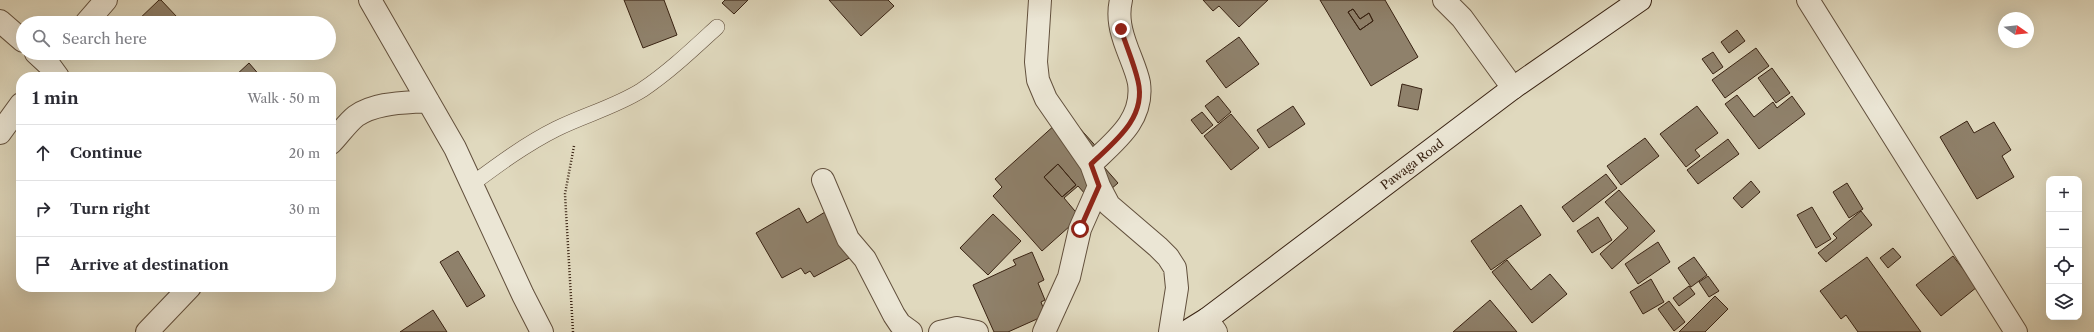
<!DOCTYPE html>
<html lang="en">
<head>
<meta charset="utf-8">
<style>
  body { margin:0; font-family:"Libre Caslon Text",serif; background:#f2f2f3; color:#2b2b33 }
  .controls { position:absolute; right:12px; bottom:12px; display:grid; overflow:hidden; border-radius:8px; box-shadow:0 4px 16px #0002 }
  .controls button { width:36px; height:36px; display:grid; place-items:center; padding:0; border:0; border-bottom:1px solid #e1e1e2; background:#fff; color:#2b2b33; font:20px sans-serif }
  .compass { position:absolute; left:1998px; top:12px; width:36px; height:36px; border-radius:50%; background:#fff; box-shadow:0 4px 16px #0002; rotate:104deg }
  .stop { position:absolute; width:12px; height:12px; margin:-9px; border:3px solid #8f2418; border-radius:50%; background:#fff }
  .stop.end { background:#8f2418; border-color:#fff; box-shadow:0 1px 4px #0008 }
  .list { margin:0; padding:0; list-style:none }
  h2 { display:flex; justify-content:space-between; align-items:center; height:52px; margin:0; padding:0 16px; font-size:17px }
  h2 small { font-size:13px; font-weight:400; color:#7c7c81 }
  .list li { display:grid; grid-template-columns:26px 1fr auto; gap:12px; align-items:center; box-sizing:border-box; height:56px; padding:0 16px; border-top:1px solid #e1e1e2 }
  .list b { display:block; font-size:15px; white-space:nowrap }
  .list em { font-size:13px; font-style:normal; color:#7c7c81 }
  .icon { flex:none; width:22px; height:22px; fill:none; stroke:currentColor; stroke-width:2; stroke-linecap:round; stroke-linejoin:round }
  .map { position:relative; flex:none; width:2094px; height:332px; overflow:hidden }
  .search { position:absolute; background:#fff; box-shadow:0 4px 16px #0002; left:16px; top:16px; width:320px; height:44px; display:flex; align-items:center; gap:10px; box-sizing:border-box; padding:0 14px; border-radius:22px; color:#7c7c81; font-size:15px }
  .panel { position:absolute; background:#fff; box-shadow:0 4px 16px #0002; left:16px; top:72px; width:320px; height:220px; border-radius:16px }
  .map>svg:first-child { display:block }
</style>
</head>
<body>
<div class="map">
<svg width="2094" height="332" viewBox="0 0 2094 332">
  <rect width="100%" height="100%" fill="#e0d9be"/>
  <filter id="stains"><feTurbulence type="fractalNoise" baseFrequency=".005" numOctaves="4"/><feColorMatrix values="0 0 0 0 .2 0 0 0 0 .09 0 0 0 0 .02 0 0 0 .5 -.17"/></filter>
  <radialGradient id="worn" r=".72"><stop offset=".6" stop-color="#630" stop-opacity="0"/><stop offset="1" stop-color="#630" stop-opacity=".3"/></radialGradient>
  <!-- building -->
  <path fill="#8f816b" stroke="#382212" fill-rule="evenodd" d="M159,0h2l16,17 -6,6h-36z
    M624,0h40l13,35 -34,13z
    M725,0h23l-14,14 -12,-11z
    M829,0h59l6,6 -33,30z
    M1203,0h65l-29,27 -20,-21 -6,5z
    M1320,0h65l33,57 -47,29zM1353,9l7,10 9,-6 4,8 -13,9 -12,-18z
    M1353,9l7,10 9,-6 4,8 -13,9 -12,-18z
    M1737,30l8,11 -16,12 -8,-11z
    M1239,37l20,27 -33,24 -20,-27z
    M1756,48l13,18 -44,32 -13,-18z
    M1713,52l10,15 -10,7 -11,-15z
    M249,63l12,14h-27z
    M1772,68l18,25 -14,10 -18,-25z
    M1402,84l20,5 -4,21 -20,-4z
    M1737,95l17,22 19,-15 4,6 15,-12 13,18 -46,35 -34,-45z
    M1218,96l13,16 -13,11 -13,-17z
    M1293,106l12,18 -36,24 -12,-18z
    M1697,106l21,27 -23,17 5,6 -14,11 -26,-33z
    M1202,112l11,13 -11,9 -11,-14z
    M1067,114l43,48 -6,5 14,16 -24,21 -16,-18 -14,12 16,19 -38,34 -49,-55 9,-9 -7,-8zM1058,164l18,21 -14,12 -18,-20z
    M1231,114l28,34 -28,22 -27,-34z
    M1967,121l7,12 20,-11 17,28 -9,6 12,21 -37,22 -37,-62z
    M1645,138l14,18 -38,29 -14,-19z
    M1728,139l11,15 -41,30 -11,-14z
    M1058,164l18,21 -14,12 -18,-20z
    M1606,174l11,14 -44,34 -11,-15z
    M1751,181l9,11 -18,16 -9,-10z
    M1847,183l16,26 -14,9 -16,-26z
    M1619,190l36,41 -43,38 -12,-15 28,-26 -23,-26z
    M1521,205l20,30 -50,35 -20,-29z
    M1812,207l19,32 -15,9 -19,-33z
    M799,208l8,15 18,-11 26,45 -37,20 -4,-6 -5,3 -4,-6 -19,10 -26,-45z
    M1861,211l11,14 -46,37 -8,-9 19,-15 -4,-4z
    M993,214l28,27 -33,34 -28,-27z
    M1598,217l14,23 -20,13 -15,-22z
    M1658,242l12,20 -32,22 -13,-20z
    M1893,248l8,9 -13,11 -8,-10z
    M458,251l27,45 -18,11 -27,-45z
    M1032,252l12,28 -6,3 7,17 -4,2 5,13 -38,17h-14l-21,-47 43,-20 -3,-5z
    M1953,256l24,31 -36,29 -25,-31z
    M1694,257l13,18 -16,12 -13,-19z
    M1867,257l54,75h-63l-12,-17 -5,4 -21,-28z
    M1507,260l24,30 19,-16 17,20 -35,29 -40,-51z
    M1708,276l11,15 -10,6 -10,-15z
    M1651,279l13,23 -21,12 -13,-22z
    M1689,286l6,8 -16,12 -6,-8z
    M1715,296l13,13 -23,23h-26z
    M1490,300l27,32h-64z
    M1669,301l16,21 -11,9 -16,-22z
    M433,310l14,22h-47z"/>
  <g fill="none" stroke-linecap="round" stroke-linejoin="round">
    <defs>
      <path id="lane" d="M472,184c27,-20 54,-40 84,-55 28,-14 59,-22 86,-39 27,-18 51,-41 75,-63"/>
      <path id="street" d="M370,0l85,148 68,147 19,37
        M1040,0l-4,62 2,18 8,19 45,65 8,22 10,19 49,42 10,10 7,11 2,20 -7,44
        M1444,0l18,18 51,70
        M1808,0l208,332
        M0,21l23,20
        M86,23l20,-23
        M36,53l14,13 8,11
        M0,133l21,-29
        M331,143c8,-8 16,-20 25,-27 20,-14 49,-13 72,-15
        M1091,164c24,-23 53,-44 48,-81 -2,-11 -8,-24 -12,-35 -6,-16 -10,-31 -6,-48
        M823,180l25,59 17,20 29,56 6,9 11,8
        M1207,319l9,13
        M147,332l43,-45
        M940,332l17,-4 20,4
        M1044,332l25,-55 11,-48 19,-43"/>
      <path id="secondary" d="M1186,332l21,-13 306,-231 127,-88"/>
    </defs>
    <!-- lane casing -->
    <use href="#lane" stroke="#62503d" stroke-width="16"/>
    <!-- street casing -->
    <use href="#street" stroke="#62503d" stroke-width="24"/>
    <!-- secondary casing -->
    <use href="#secondary" stroke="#382212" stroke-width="24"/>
    <!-- path -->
    <path stroke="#382212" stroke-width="2.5" stroke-dasharray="1 2" stroke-linecap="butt" d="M573,332l-8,-138 9,-48"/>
    <!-- lane -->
    <use href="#lane" stroke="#ebe6d5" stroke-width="15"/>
    <!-- street -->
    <use href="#street" stroke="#ebe6d5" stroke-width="22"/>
    <!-- secondary -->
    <use href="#secondary" stroke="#ebe6d5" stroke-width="22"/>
  </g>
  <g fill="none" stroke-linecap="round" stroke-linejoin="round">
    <!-- route -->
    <path stroke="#8f2418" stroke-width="5" d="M1080,229l19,-43 -8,-22c23,-22 56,-46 47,-83 -4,-18 -12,-35 -17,-52"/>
  </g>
  <g text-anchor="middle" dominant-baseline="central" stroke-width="3.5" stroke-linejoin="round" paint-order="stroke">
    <!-- street labels -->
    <g font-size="12" fill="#382212" stroke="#ebe6d5">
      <text transform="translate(1412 164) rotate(-37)">Pawaga Road</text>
    </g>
  </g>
  <rect width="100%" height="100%" filter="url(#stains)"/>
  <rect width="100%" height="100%" fill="url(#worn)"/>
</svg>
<div class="controls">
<button>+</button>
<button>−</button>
<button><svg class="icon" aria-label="locate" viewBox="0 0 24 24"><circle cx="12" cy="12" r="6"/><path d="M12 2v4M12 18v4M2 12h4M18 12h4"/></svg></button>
<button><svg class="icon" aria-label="layers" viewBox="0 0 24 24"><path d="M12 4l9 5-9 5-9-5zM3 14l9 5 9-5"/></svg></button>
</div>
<svg class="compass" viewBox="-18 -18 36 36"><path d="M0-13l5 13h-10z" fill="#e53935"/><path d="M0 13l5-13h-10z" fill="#7c7c81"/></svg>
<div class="stop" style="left:1080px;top:229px"></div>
<div class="stop end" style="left:1121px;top:29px"></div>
<div class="search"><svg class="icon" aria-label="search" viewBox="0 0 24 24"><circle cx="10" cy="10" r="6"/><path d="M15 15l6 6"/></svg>Search here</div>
<section class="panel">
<h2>1 min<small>Walk · 50 m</small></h2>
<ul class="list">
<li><svg class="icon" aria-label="ahead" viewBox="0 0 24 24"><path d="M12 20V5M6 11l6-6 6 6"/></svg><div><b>Continue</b></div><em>20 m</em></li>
<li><svg class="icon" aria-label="right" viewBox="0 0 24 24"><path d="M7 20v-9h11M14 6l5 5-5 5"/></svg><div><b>Turn right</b></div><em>30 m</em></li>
<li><svg class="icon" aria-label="arrive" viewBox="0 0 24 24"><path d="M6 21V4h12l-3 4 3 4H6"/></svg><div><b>Arrive at destination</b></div></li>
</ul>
</section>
</div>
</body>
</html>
